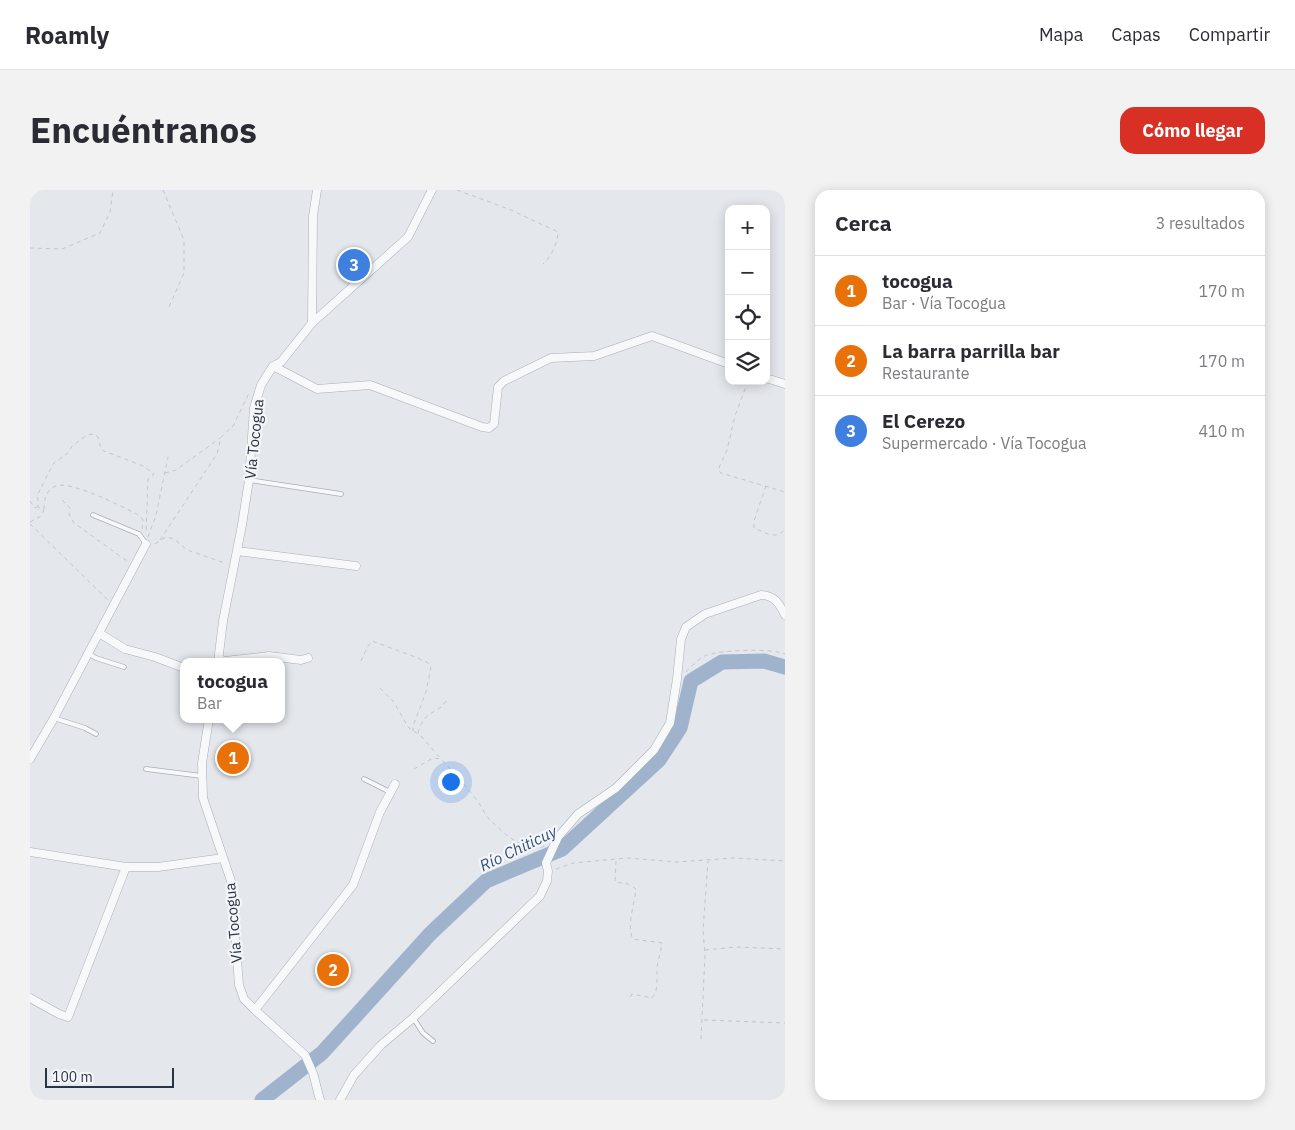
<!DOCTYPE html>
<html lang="es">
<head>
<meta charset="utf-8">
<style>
  body { margin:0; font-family:"IBM Plex Sans",sans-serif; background:#f2f2f3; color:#2b2b33 }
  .controls { position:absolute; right:15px; top:15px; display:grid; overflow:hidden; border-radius:10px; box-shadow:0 2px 12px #0003 }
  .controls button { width:45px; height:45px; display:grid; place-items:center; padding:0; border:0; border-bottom:1px solid #e1e1e2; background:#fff; color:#2b2b33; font:25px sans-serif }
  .scale { position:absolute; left:15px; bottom:12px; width:129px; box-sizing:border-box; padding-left:5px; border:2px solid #2b3445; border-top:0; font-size:14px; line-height:18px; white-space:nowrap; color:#2b3445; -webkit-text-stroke:4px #f4f6f9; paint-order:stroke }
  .you { position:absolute; left:420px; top:591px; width:18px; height:18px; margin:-12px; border:4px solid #fff; border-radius:50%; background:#1a73e8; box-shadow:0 0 0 8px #1a73e833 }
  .badge { display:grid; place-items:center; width:32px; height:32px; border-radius:50%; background:#d93025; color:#fff; font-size:16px; font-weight:700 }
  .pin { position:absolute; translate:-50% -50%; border:2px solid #fff; box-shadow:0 1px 5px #0006 }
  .popup { position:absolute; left:150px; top:468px; width:105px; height:65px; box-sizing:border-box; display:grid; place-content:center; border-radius:10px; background:#fff; filter:drop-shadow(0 1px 4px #0005); font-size:16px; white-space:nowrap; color:#7c7c81 }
  .popup b { font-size:19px; color:#2b2b33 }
  .popup::after { content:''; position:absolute; left:50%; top:100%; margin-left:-10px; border:10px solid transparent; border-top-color:#fff }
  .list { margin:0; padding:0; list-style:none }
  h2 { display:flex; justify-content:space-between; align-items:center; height:65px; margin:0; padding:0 20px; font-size:21px }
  h2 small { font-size:16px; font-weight:400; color:#7c7c81 }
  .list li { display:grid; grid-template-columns:32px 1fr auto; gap:15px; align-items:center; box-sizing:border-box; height:70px; padding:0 20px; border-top:1px solid #e1e1e2 }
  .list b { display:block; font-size:19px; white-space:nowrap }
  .list p { margin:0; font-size:16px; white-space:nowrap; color:#7c7c81 }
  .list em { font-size:16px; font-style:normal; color:#7c7c81 }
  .icon { flex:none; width:28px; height:28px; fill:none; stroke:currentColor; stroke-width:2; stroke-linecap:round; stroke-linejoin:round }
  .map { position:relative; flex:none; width:755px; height:910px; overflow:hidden; border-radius:15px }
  header { display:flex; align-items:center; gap:30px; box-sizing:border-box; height:70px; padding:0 25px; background:#fff; border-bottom:1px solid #e1e1e2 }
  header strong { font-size:24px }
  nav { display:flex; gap:28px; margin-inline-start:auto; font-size:18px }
  .intro { display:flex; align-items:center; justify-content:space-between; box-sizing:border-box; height:120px; padding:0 30px }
  h1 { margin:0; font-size:35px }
  .button { padding:12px 22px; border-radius:15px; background:#d93025; color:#fff; font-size:18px; font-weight:700 }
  main { display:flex; gap:30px; padding:0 30px }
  aside { flex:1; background:#fff; border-radius:15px; box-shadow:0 2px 12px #0003 }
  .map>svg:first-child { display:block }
</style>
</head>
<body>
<header>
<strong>Roamly</strong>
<nav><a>Mapa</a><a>Capas</a><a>Compartir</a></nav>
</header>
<div class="intro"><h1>Encuéntranos</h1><a class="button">Cómo llegar</a></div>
<main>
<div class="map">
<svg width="755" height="910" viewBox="0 0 755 910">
  <rect width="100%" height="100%" fill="#e4e7ec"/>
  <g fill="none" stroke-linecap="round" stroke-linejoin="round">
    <!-- river -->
    <path stroke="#9fb4cc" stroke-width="15" d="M232,910l60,-47 108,-119 56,-53 76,-32 97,-89 21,-32 11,-47 31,-19 42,-1 21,6"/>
    <defs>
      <path id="lane" d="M219,290l92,14
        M63,325l46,19 7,10
        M58,463l8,5 28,9
        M24,528l31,10 11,6
        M116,579l56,7
        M334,589l26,13
        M384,829l9,14 10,8"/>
      <path id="street" d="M282,133l1,-107 4,-26
        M243,176l44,23 53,-4 112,42 7,1 5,-4 4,-37 6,-6 47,-23 43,-2 58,-20 77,28
        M736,188l19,6
        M207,361l119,15
        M69,443l26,16 30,8 29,11
        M189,469l6,2 44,-5 32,4 7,-2
        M188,472l5,-41 19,-96 7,-45 5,-72 7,-23 12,-19 8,-4 31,-39 96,-86 24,-47
        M179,529l-7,44 1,35 28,83 8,104 5,14 11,11 50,45 8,18 7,27
        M0,569l24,-41 92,-174
        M0,662l96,15h32l65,-9
        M0,808l29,16 9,3 58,-150
        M225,820l98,-125 27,-73 15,-28
        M310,910l14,-25 27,-30 32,-27 127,-122 7,-15 1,-10 -2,-8 12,-26 20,-23 38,-26 38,-38 16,-27 7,-44 4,-40 5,-12 19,-13 56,-19c14,1 18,8 24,20"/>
    </defs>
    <!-- lane casing -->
    <use href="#lane" stroke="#a9aeb7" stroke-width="5.5"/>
    <!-- street casing -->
    <use href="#street" stroke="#a9aeb7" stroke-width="9"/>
    <!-- path -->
    <path stroke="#c2c5cb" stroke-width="1" stroke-dasharray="4 4" stroke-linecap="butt" d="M133,0l21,50v33l-16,36
      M427,0l54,20 47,22c0,11 -7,25 -15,32
      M0,58l32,1 38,-16 10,-21 3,-22
      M718,191l-13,35 -8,34 -9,20 3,3 64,19
      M135,283l11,-3 44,-32
      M736,296l-12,35v7c10,4 22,13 31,1
      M32,310l8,8 -1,6 5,9 53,38
      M0,311l5,7 2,-1
      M14,319c0,-10 2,-19 12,-23 14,-6 70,22 84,30l3,4 -1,9
      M0,332l11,-6 3,-6 -6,-3v-8l-1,-3 16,-32 16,-12 3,-6 15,-11 5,-1 6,3 3,12 3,2 39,15 11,8 -6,5 -2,54
      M0,334l78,76
      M118,347l8,-22 12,-58
      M130,350l57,-86 4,-17 12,-11 17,-35
      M125,354l11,-7 8,2 13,11 38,13
      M331,471l7,-15 4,-5 46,17 12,6 1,3 -5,25 -13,34v5
      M656,482c5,-5 13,-14 21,-17 14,-5 65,-7 78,-1
      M350,498l14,14 14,25 14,10 18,21
      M388,543c7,-26 21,-17 29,-34
      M384,579l19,-11 8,1c12,13 24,26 35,40 5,6 8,14 13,20 13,13 36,35 56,27
      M586,671l-1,21 13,2 8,5c-1,14 -10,37 -3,50l29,4c-1,9 -5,18 -5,28 0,9 1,21 -5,27l-20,-4 -3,5
      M526,679l17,-6 54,-5 50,4 57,-4 51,3
      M675,760l31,-3 49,2
      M674,830l81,3
      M671,849l4,-84 -2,-25 5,-69"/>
    <!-- lane -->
    <use href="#lane" stroke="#f7f8fa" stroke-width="4"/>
    <!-- street -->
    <use href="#street" stroke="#f7f8fa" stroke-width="8"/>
  </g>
  <g text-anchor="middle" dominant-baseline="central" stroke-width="4.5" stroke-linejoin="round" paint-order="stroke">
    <!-- street labels -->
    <g font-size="15" fill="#2b3445" stroke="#f4f6f9">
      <text transform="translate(224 249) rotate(-84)">Vía Tocogua</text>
      <text transform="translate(203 733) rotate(-95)">Vía Tocogua</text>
    </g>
    <!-- water labels -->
    <g font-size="16" font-style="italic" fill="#34527a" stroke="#f4f6f9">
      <text transform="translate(488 658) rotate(-26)">Río Chiticuy</text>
    </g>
  </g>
</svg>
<div class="controls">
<button>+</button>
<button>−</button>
<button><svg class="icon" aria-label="locate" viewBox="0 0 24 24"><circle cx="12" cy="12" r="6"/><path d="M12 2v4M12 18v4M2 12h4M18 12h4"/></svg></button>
<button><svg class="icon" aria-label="layers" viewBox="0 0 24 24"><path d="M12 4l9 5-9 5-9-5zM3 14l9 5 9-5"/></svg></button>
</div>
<div class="scale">100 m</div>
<div class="you"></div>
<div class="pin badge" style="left:203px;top:568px;background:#e8710a">1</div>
<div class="popup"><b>tocogua</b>Bar</div>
<div class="pin badge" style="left:303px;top:780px;background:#e8710a">2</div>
<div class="pin badge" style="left:324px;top:75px;background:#3f7fe0">3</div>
</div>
<aside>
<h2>Cerca<small>3 resultados</small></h2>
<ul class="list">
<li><span class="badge" style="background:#e8710a">1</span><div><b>tocogua</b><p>Bar · Vía Tocogua</p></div><em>170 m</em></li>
<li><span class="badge" style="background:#e8710a">2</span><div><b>La barra parrilla bar</b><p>Restaurante</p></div><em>170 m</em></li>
<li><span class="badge" style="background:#3f7fe0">3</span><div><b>El Cerezo</b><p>Supermercado · Vía Tocogua</p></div><em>410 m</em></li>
</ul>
</aside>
</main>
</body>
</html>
